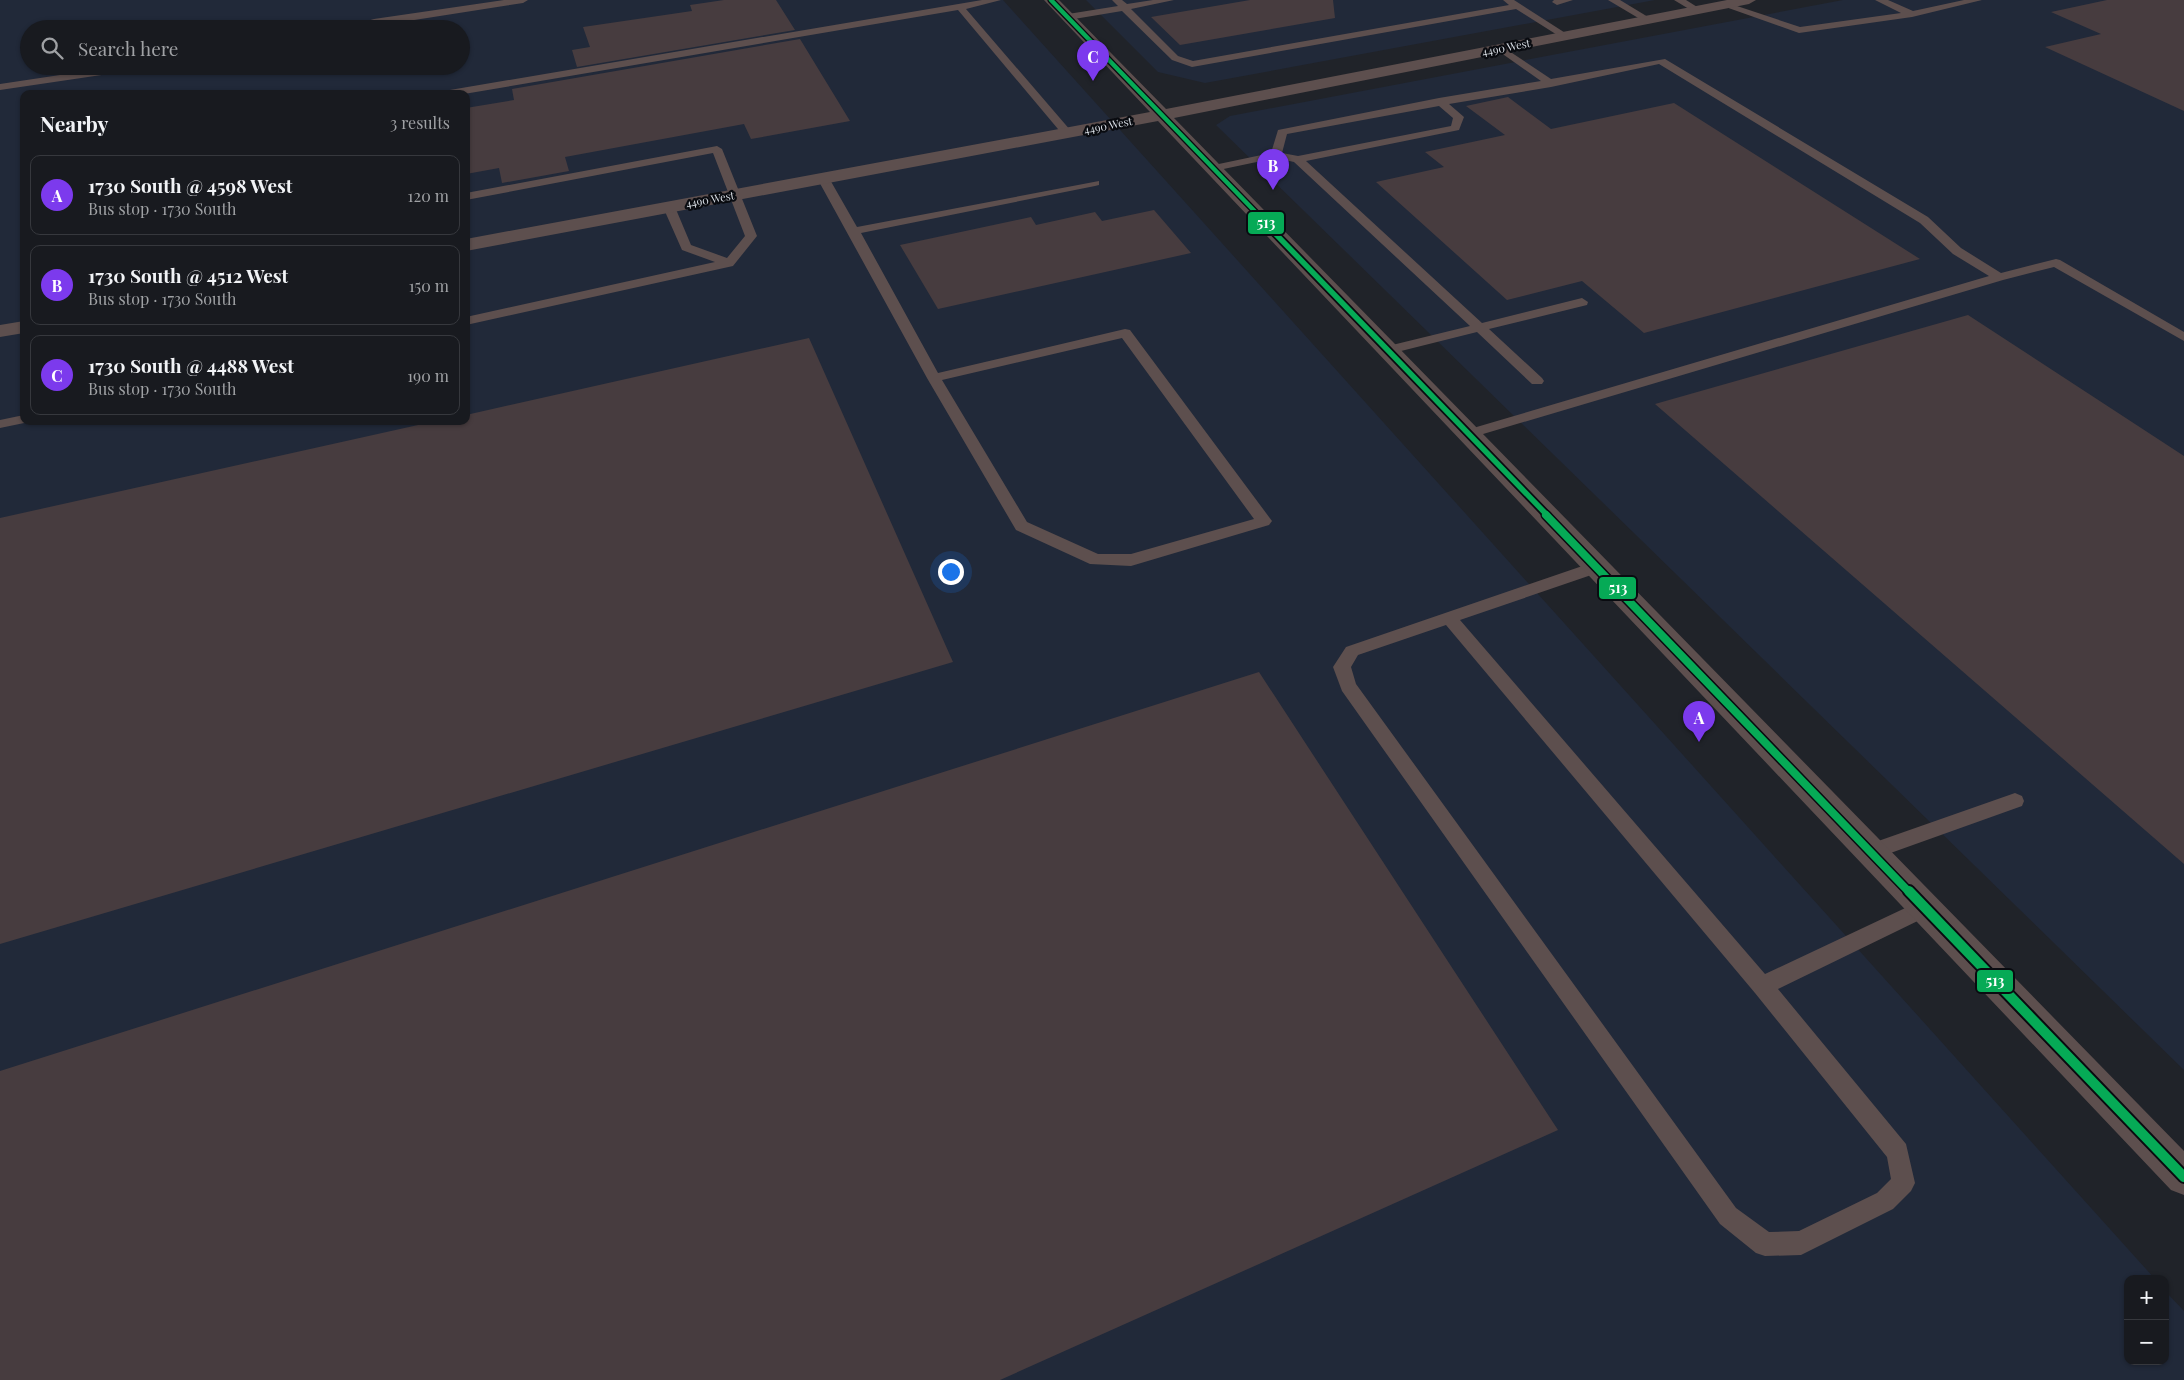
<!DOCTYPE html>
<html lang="en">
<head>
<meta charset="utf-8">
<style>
  body { margin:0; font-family:"Playfair Display",serif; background:#25272c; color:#f1f3f6 }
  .controls { position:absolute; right:15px; bottom:15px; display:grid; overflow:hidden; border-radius:10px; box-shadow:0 1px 4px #0004 }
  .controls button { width:45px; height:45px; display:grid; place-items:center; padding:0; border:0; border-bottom:1px solid #36383d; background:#181a1f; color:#f1f3f6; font:25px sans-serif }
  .you { position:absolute; left:950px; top:571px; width:18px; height:18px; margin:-12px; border:4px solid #fff; border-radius:50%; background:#1a73e8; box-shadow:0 0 0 8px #1a73e833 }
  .badge { display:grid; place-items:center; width:32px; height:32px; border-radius:50%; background:#7c3aed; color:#fff; font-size:16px; font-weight:700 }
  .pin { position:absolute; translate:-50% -41px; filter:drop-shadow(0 1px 2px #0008) }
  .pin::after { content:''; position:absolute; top:26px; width:18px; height:15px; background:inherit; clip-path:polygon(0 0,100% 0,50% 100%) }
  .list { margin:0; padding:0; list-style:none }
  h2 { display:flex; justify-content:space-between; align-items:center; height:65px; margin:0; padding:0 20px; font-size:21px }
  h2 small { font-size:16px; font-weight:400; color:#9fa1a4 }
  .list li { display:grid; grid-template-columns:32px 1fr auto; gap:15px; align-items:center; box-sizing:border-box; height:80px; margin:0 10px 10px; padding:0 10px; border:1px solid #36383d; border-radius:10px }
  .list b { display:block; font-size:19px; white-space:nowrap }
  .list p { margin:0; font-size:16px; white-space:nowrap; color:#9fa1a4 }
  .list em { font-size:16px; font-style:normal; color:#9fa1a4 }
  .icon { flex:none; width:28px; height:28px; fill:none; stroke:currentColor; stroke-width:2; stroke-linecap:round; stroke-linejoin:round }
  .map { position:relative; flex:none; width:2184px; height:1380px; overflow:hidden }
  .search { position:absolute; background:#181a1f; box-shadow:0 1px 4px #0004; left:20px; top:20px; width:450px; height:55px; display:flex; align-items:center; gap:12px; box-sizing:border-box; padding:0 18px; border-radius:28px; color:#9fa1a4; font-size:19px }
  .panel { position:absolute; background:#181a1f; box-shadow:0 1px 4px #0004; left:20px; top:90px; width:450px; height:335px; border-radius:10px }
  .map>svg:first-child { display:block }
</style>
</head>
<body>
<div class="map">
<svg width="2184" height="1380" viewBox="0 0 2184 1380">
  <rect width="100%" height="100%" fill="#202329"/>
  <!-- built -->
  <path fill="#212939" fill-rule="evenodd" d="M0,0h1003l1152,1279h-27v82h37v-70l19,20v69h-2184zM29,29h432v37h-432zM24,94h442v327h-442z
    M1086,0h569l-450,83 -47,-11z
    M1843,0h341v1070l-968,-945 14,-9z"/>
  <!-- building -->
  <path fill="#473c3f" d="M724,0h52l19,30 -218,37 -5,-17 18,-3 -7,-20 109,-16 -2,-6z
    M1250,0h83l2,18 -155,27 -29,-28z
    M2107,0h77v111l-139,-64 56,-13 -50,-22z
    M800,39l50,82 -99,18 -7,-15 -179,33 4,14 -67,12 -3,-15 -33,6v-66l48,-8 -2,-11z
    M1508,97l43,32 123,-26 246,156 -276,74 -62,-52 -75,19 -131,-118 68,-15 -19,-15 80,-17 -39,-29z
    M1154,210l37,43 -253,56 -38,-64 131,-28 5,8 59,-13 7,9z
    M1968,315l216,141v408l-529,-460z
    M809,338l144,324 -953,282v-426l436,-97h30v-6z
    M1259,672l299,458 -558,250h-1000v-309z"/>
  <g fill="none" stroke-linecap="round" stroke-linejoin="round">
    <!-- service -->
    <path fill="#5d4f4e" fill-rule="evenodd" d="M504,0h24l-5,3 -166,26h-18l35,-10z
      M982,0h19l-35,9 105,122v4h-8l-105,-125 -494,84h-25l5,-3z
      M1112,0h10l5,4 26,-4h21l-43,9 47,47 15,5 316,-56 -6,-5h11l56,36 -8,2 -46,-29 -324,58 -20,-7 -50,-49 -54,9 -5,-3 5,-3 50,-8z
      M1554,0h19l-16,5 -5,-3z
      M1608,0h12l33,20 -8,2z
      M1674,0h12l16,10 -8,2z
      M1875,0h13l25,11 51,-11h18l-70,17 -113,16 -79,-28 8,-2 72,24 101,-14z
      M1500,45l51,34 114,-20 263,158 33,31 40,25 55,-14 4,1 124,72v9l-130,-74 -51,13 -530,157h-10l-2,-3 2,-3 526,-155 -36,-22 -33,-31 -261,-159 -108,23 -102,17 15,13 -5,13 -153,31 176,162 100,-25 6,4 -1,3 -98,24 53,49 2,3 -2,3h-10l-55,-52 -88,22 -5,-1 -2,-3 2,-3 86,-21 -176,-164 -18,-4 -62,13 -6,-3 6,-3 57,-12 7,-23 161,-32 102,-17 -44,-31 -2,-2zM1439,106l14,12 -2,8 -153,30 -16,-3 5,-19z
      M120,66h27l-5,3 -142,21v-6z
      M717,146l5,3 35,87 -24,30 -267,59v-8l249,-55 -33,-12 -19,-43 2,-2h8l2,2 16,38 36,13 18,-22 -32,-83 -247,47v-7z
      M823,175l6,3 28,49 242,-46v4l-4,1 -234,47 77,140 187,-44 5,1 139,187 3,4 -3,4 -138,41 -41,-2 -74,-34 -89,-152 -110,-200zM1122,338l132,181 -123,35h-33l-71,-32 -85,-142z
      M24,415v6l5,1 -29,6v-8z
      M1597,561l6,2 2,4 -2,4 -143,49 305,354 153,-72 7,-3 7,3 3,6 -3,6 -154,75 128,155 9,39 -4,8 -18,18 -92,46 -36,1 -9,-3 -36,-29 -378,-533 -9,-24 13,-20zM1446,625l309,368 132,164 4,22 -14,14 -78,38 -30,1 -33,-24 -380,-524 -5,-17 7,-12z
      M2015,793l7,3 2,5 -2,5 -151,54 -7,-2 -3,-6 3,-6z"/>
    <!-- minor -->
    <path fill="#5d4f4e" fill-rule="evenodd" d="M1044,0h15l107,109 561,-109h29l-7,4 -575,114 1010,1033v44l-13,-5 -1013,-1069 -692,130v-12l684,-127z
      M24,321v12l-24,4v-12z"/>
    <defs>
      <path id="bus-1-far3" d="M1051,0l217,225"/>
      <path id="bus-1-far2" d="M1266,224l282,292"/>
      <path id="bus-1-far1" d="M1546,515l364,378"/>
      <path id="bus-1" d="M1909,891l275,286"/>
    </defs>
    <!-- bus-1-far3 casing -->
    <use href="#bus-1-far3" stroke="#090b10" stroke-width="7"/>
    <!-- bus-1-far2 casing -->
    <use href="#bus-1-far2" stroke="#090b10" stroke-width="9"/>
    <!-- bus-1-far1 casing -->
    <use href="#bus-1-far1" stroke="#090b10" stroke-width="11"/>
    <!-- bus-1 casing -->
    <use href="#bus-1" stroke="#090b10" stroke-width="14"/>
    <!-- bus-1-far3 -->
    <use href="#bus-1-far3" stroke="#06aa56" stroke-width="4.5"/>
    <!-- bus-1-far2 -->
    <use href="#bus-1-far2" stroke="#06aa56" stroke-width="5.5"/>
    <!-- bus-1-far1 -->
    <use href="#bus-1-far1" stroke="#06aa56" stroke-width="8"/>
    <!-- bus-1 -->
    <use href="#bus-1" stroke="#06aa56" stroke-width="10"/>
  </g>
  <g text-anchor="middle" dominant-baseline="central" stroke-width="4.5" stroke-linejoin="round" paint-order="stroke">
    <!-- far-street labels -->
    <g font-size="11" fill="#d7dce3" stroke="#090b10">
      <text transform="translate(1506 47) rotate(-11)">4490 West</text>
      <text transform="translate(1108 125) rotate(-11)">4490 West</text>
      <text transform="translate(710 199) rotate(-10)">4490 West</text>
    </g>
  </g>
  <g stroke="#090b10" stroke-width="2">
    <rect x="1247" y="211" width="38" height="24" rx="5" fill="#06aa56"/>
    <rect x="1598" y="576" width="39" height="24" rx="5" fill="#06aa56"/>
    <rect x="1976" y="969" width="38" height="24" rx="5" fill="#06aa56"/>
  </g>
  <g font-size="14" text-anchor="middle" font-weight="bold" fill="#fff">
    <text x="1266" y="228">513</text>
    <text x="1618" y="593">513</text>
    <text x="1995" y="986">513</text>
  </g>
</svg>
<div class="controls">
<button>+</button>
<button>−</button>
</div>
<div class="you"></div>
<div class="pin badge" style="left:1699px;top:742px">A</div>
<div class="pin badge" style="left:1273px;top:190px">B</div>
<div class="pin badge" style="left:1093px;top:81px">C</div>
<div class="search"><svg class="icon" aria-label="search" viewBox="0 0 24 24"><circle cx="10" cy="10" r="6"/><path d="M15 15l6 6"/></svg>Search here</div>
<section class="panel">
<h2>Nearby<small>3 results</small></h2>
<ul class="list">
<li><span class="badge">A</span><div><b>1730 South @ 4598 West</b><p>Bus stop · 1730 South</p></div><em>120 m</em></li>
<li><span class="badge">B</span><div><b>1730 South @ 4512 West</b><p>Bus stop · 1730 South</p></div><em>150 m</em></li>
<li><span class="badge">C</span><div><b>1730 South @ 4488 West</b><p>Bus stop · 1730 South</p></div><em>190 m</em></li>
</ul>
</section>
</div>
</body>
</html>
